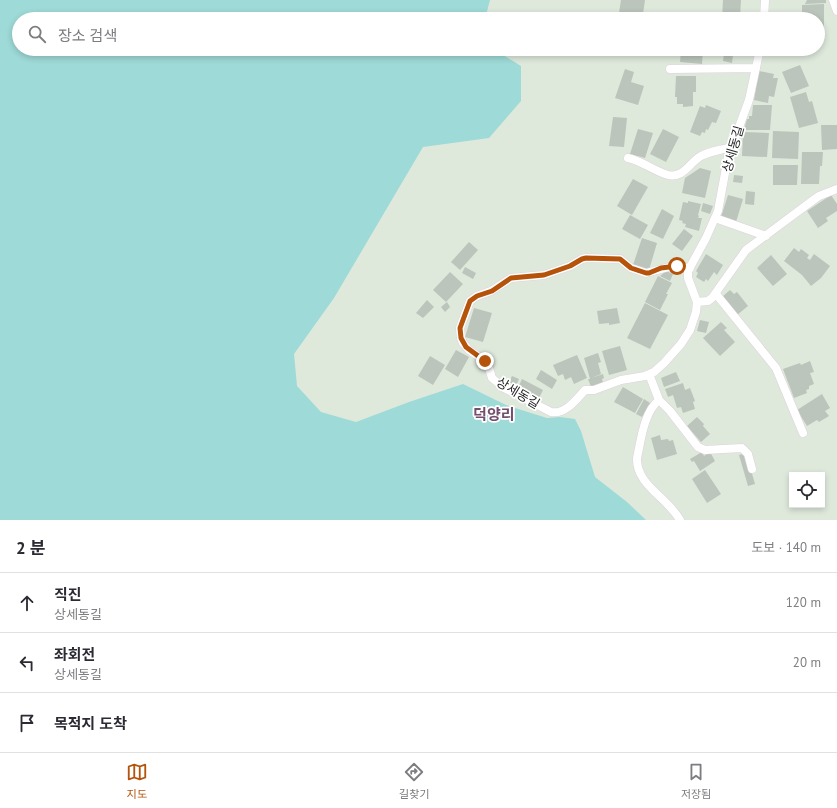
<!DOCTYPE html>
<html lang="ko">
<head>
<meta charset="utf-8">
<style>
  body { margin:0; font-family:"PT Sans","Noto Sans KR",sans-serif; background:#f2f2f3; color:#2b2b33 }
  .controls { position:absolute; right:12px; bottom:12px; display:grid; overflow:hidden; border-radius:0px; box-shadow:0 2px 6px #0003 }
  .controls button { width:36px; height:36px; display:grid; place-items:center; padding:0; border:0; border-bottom:1px solid #e1e1e2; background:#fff; color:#2b2b33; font:20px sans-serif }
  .stop { position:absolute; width:12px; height:12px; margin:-9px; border:3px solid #b45309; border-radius:50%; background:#fff }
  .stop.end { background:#b45309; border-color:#fff; box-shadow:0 1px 4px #0008 }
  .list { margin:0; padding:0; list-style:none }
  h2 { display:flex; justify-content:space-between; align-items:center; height:52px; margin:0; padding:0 16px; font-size:17px }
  h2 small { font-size:13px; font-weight:400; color:#7c7c81 }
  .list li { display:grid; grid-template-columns:26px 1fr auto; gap:12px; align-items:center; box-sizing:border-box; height:60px; padding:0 16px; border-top:1px solid #e1e1e2 }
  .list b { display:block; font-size:15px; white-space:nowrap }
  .list p { margin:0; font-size:13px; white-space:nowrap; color:#7c7c81 }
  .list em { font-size:13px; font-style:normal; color:#7c7c81 }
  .icon { flex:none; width:22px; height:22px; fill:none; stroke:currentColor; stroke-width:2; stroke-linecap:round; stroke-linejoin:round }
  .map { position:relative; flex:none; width:837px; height:520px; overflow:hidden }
  .search { position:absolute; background:#fff; box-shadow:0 2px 6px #0003; left:12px; right:12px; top:12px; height:44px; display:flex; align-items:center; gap:10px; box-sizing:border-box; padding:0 14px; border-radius:22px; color:#7c7c81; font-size:15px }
  .sheet { height:232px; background:#fff }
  nav { display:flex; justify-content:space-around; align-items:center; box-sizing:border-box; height:56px; border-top:1px solid #e1e1e2; background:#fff; font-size:11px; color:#7c7c81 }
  nav a { display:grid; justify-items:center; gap:2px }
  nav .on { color:#b45309 }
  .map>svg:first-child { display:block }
</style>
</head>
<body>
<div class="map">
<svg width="837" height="520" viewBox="0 0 837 520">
  <rect width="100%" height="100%" fill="#dee9dc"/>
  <!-- green -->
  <path fill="#9edad7" d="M0,0h490l-5,19h-466v30h474l28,17v35l-32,37 -66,9 -89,151 -40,56 3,32 24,26 35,10 53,-20 54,-18 43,21 41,13 13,-1 15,2 6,12 14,46 32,25 19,18h-646z"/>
  <!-- building -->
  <path fill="#bbc5bb" d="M621,0h24l-2,14h-2l-1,5h-22z
    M723,0h18l-1,17h-3v2h-15z
    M807,0h19v3l-21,1z
    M824,4v26l-6,1v-12h-16v-14z
    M681,49l22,1 -1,14 -22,-2z
    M720,49h20l-1,7 -6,-1 -1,8 -9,-2 1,-7 -4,-1z
    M800,65l9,21 -18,7 -9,-21z
    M625,69l9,3 -3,10 13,4 -6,19 -23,-7z
    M759,71l15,3 -1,4h5l-4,19 -5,-1 -1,7 -14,-3z
    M676,76h20v16h-3v14l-10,1v-3h-6v-7h-2z
    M806,92l3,10 3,-1 6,22 -19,5 -9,-31z
    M706,105l15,6 -5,12 -4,-1 -4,8 -2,-1 -1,4 -3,-1 -2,4 -10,-4 10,-26 5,2z
    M753,105h19l-2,25h-26l3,-11h2v-3h3z
    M613,117l14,1 -3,29 -15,-1z
    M821,125h16v24l-15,1z
    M638,129l15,4 -8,25 -15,-4z
    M663,129l16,8 -13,25 -16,-8z
    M773,131l26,1 -1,27 -26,-1z
    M743,132l26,1 -2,24 -25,-1z
    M802,152h21l-1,14h-2l-1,18h-18z
    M773,165h25l-1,20h-24z
    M700,168l11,3 -6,27 -23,-5 3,-15z
    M734,175l9,1 -1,7 -9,-1z
    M633,179l15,8 -16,28 -15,-9z
    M746,191l9,1 -1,13 -9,-1z
    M728,195l15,4 -7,23 -15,-5z
    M831,195l6,9v7l-11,7 2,3 -10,7 -11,-17z
    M688,201l13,3 -3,11 1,1 -1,2h4l-3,13 -14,-4 1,-3 -4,-1 1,-2 -4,-1 4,-18 5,1z
    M703,203l10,3 -3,8 -9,-3z
    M662,209l12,7 -11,23 -13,-6z
    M630,215l18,10 -8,14 -18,-10z
    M684,229l9,7 -11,15 -10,-7z
    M642,238l15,5 -8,27 -16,-5z
    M469,242l9,8 -18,20 -9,-8z
    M794,248l5,4 2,-3 8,6 -2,3 3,2 4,-6 16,12 -9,12 -10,8 -9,-11 -18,-14z
    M706,254l17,11 -6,10 -3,-3 -6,9 -2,-2 -2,3 -8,-5 2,-4 -2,-2z
    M771,255l16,19 -14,12 -16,-18z
    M465,267l11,6 -3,6 -11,-6z
    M666,271l7,3 -3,7 -10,-5z
    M450,272l13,12 -17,18 -13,-12z
    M658,276l14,7 -6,11h2l-8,16 -15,-8z
    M730,290l4,4 3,-2 11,14 -11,9 -15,-18z
    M427,300l7,7 -11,11 -7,-5z
    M447,302l3,5 -5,5 -4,-5z
    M645,303l23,12 -18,34 -23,-11z
    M474,308l18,5 -9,29 -18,-5z
    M617,308l3,15 -11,2v-2l-10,1 -2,-13z
    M700,320l9,2 -3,11 -9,-2z
    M721,322l6,6 -3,2 11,12 -15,14 -17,-18z
    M620,346l7,24 -18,5 -7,-24z
    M456,350l13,7 -11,20 -13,-8z
    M598,353l3,9 -3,1 3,11 -10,4 12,-4 1,4 -2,1 1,4 -12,4 -3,-8h2l-6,-21z
    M577,355l10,23 -13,6 -3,-7 -6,3 -2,-6 -5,2 -5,-11z
    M430,356l15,9 -12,20 -15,-9z
    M810,361l4,11 -4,1 4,11 -5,2v3l-3,1 1,3 -13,5 -11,-29 17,-6 1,2z
    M541,370l16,10 -5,9 -16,-10z
    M676,372l4,9 -16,6 -3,-9z
    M512,376l7,3 -4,10 -7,-4z
    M522,379l21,11 -5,10 -21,-10z
    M683,383l2,7 5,-2 5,13 -2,1 2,7 -12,4 -2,-6 -4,1 -4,-13 -5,2 -3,-8z
    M623,387l20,12 -8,14 -21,-11z
    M822,394l8,14 -5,3 4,5 -10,6 -2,-2 -10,6 -10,-16z
    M644,399l6,4 -8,14 -6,-3z
    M697,417l7,7 -1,2 7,8 -9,8 -14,-16z
    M660,435l1,5 7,-1 1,2 4,-1 4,14 -20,6 -6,-22z
    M702,452l2,4 6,-4 5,9 -15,10 -6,-10 -2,1 -2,-3z
    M746,453l9,31 -7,2 -9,-31z
    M705,470l16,24 -14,9 -15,-24z"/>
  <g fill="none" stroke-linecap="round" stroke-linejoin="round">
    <defs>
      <path id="lane" d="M833,0l4,11
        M764,19l1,-19
        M670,69l86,-1
        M628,158c14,3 26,13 40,17 15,4 22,-13 33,-19 9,-5 21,-6 30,-9
        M715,218l51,18
        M690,268l-17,-2 -27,7 -15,-5 -11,-9 -34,-1 -4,1 -12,7 -26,9 -33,3 -20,13 -14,5 -7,5 -10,27 1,10 2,5 6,7 16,11 3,4 4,13 12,10 47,24c14,3 26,-13 34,-22h9l27,-10 24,-4 9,-4 10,-9 17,-19 9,-14 6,-18 1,-10 -9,-24v-7l18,-33 12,-27 10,-54 21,-57 11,-51
        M716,294l60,74 27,65
        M697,302l11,-1 4,-3 34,-48 66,-49 7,-5 18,-7
        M649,374l10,26 11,11 28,36 7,3 37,-2 6,6 4,15
        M659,400c-15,12 -18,40 -22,58 -1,27 31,40 43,62"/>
    </defs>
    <!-- lane casing -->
    <use href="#lane" stroke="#e0d1de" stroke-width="9"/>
    <!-- lane -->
    <use href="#lane" stroke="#fff" stroke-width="8"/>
  </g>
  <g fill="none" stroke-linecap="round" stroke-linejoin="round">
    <!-- route -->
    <path stroke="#b45309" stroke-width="5" d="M485,361l-19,-14 -5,-9 -1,-10 10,-27 7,-5 15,-5 19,-13 33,-3 26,-9 12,-7 4,-1 34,1 11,9 15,5h3l12,-5 16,-2"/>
  </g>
  <g text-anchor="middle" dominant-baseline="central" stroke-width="3.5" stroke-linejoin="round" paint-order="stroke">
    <!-- street labels -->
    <g font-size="13" fill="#282828" stroke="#fff">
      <text transform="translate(733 149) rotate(-74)">상세동길</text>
      <text transform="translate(518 393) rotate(31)">상세동길</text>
    </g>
    <!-- quarter labels -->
    <g font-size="15" font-weight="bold" fill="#734e6f" stroke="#fff">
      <text x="494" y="414">덕양리</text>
    </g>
  </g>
</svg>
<div class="controls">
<button><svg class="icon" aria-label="locate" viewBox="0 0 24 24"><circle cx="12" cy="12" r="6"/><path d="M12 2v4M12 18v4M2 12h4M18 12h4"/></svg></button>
</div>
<div class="stop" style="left:677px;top:266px"></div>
<div class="stop end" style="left:485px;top:361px"></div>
<div class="search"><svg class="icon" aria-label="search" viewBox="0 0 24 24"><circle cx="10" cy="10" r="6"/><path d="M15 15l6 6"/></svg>장소 검색</div>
</div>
<section class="sheet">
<h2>2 분<small>도보 · 140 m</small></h2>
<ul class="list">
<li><svg class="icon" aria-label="ahead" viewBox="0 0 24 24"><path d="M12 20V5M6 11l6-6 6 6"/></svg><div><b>직진</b><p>상세동길</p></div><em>120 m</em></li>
<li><svg class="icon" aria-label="left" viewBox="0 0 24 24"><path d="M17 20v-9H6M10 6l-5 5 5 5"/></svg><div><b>좌회전</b><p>상세동길</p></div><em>20 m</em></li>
<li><svg class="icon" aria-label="arrive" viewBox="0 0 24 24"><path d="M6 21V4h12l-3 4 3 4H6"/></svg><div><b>목적지 도착</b></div></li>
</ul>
</section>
<nav>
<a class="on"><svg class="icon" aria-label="map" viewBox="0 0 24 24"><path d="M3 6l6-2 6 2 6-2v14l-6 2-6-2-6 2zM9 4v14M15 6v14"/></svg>지도</a>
<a><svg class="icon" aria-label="directions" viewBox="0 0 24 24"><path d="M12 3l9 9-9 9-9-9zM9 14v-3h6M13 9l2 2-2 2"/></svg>길찾기</a>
<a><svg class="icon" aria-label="saved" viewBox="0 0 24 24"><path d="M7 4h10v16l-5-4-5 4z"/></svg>저장됨</a>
</nav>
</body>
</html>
